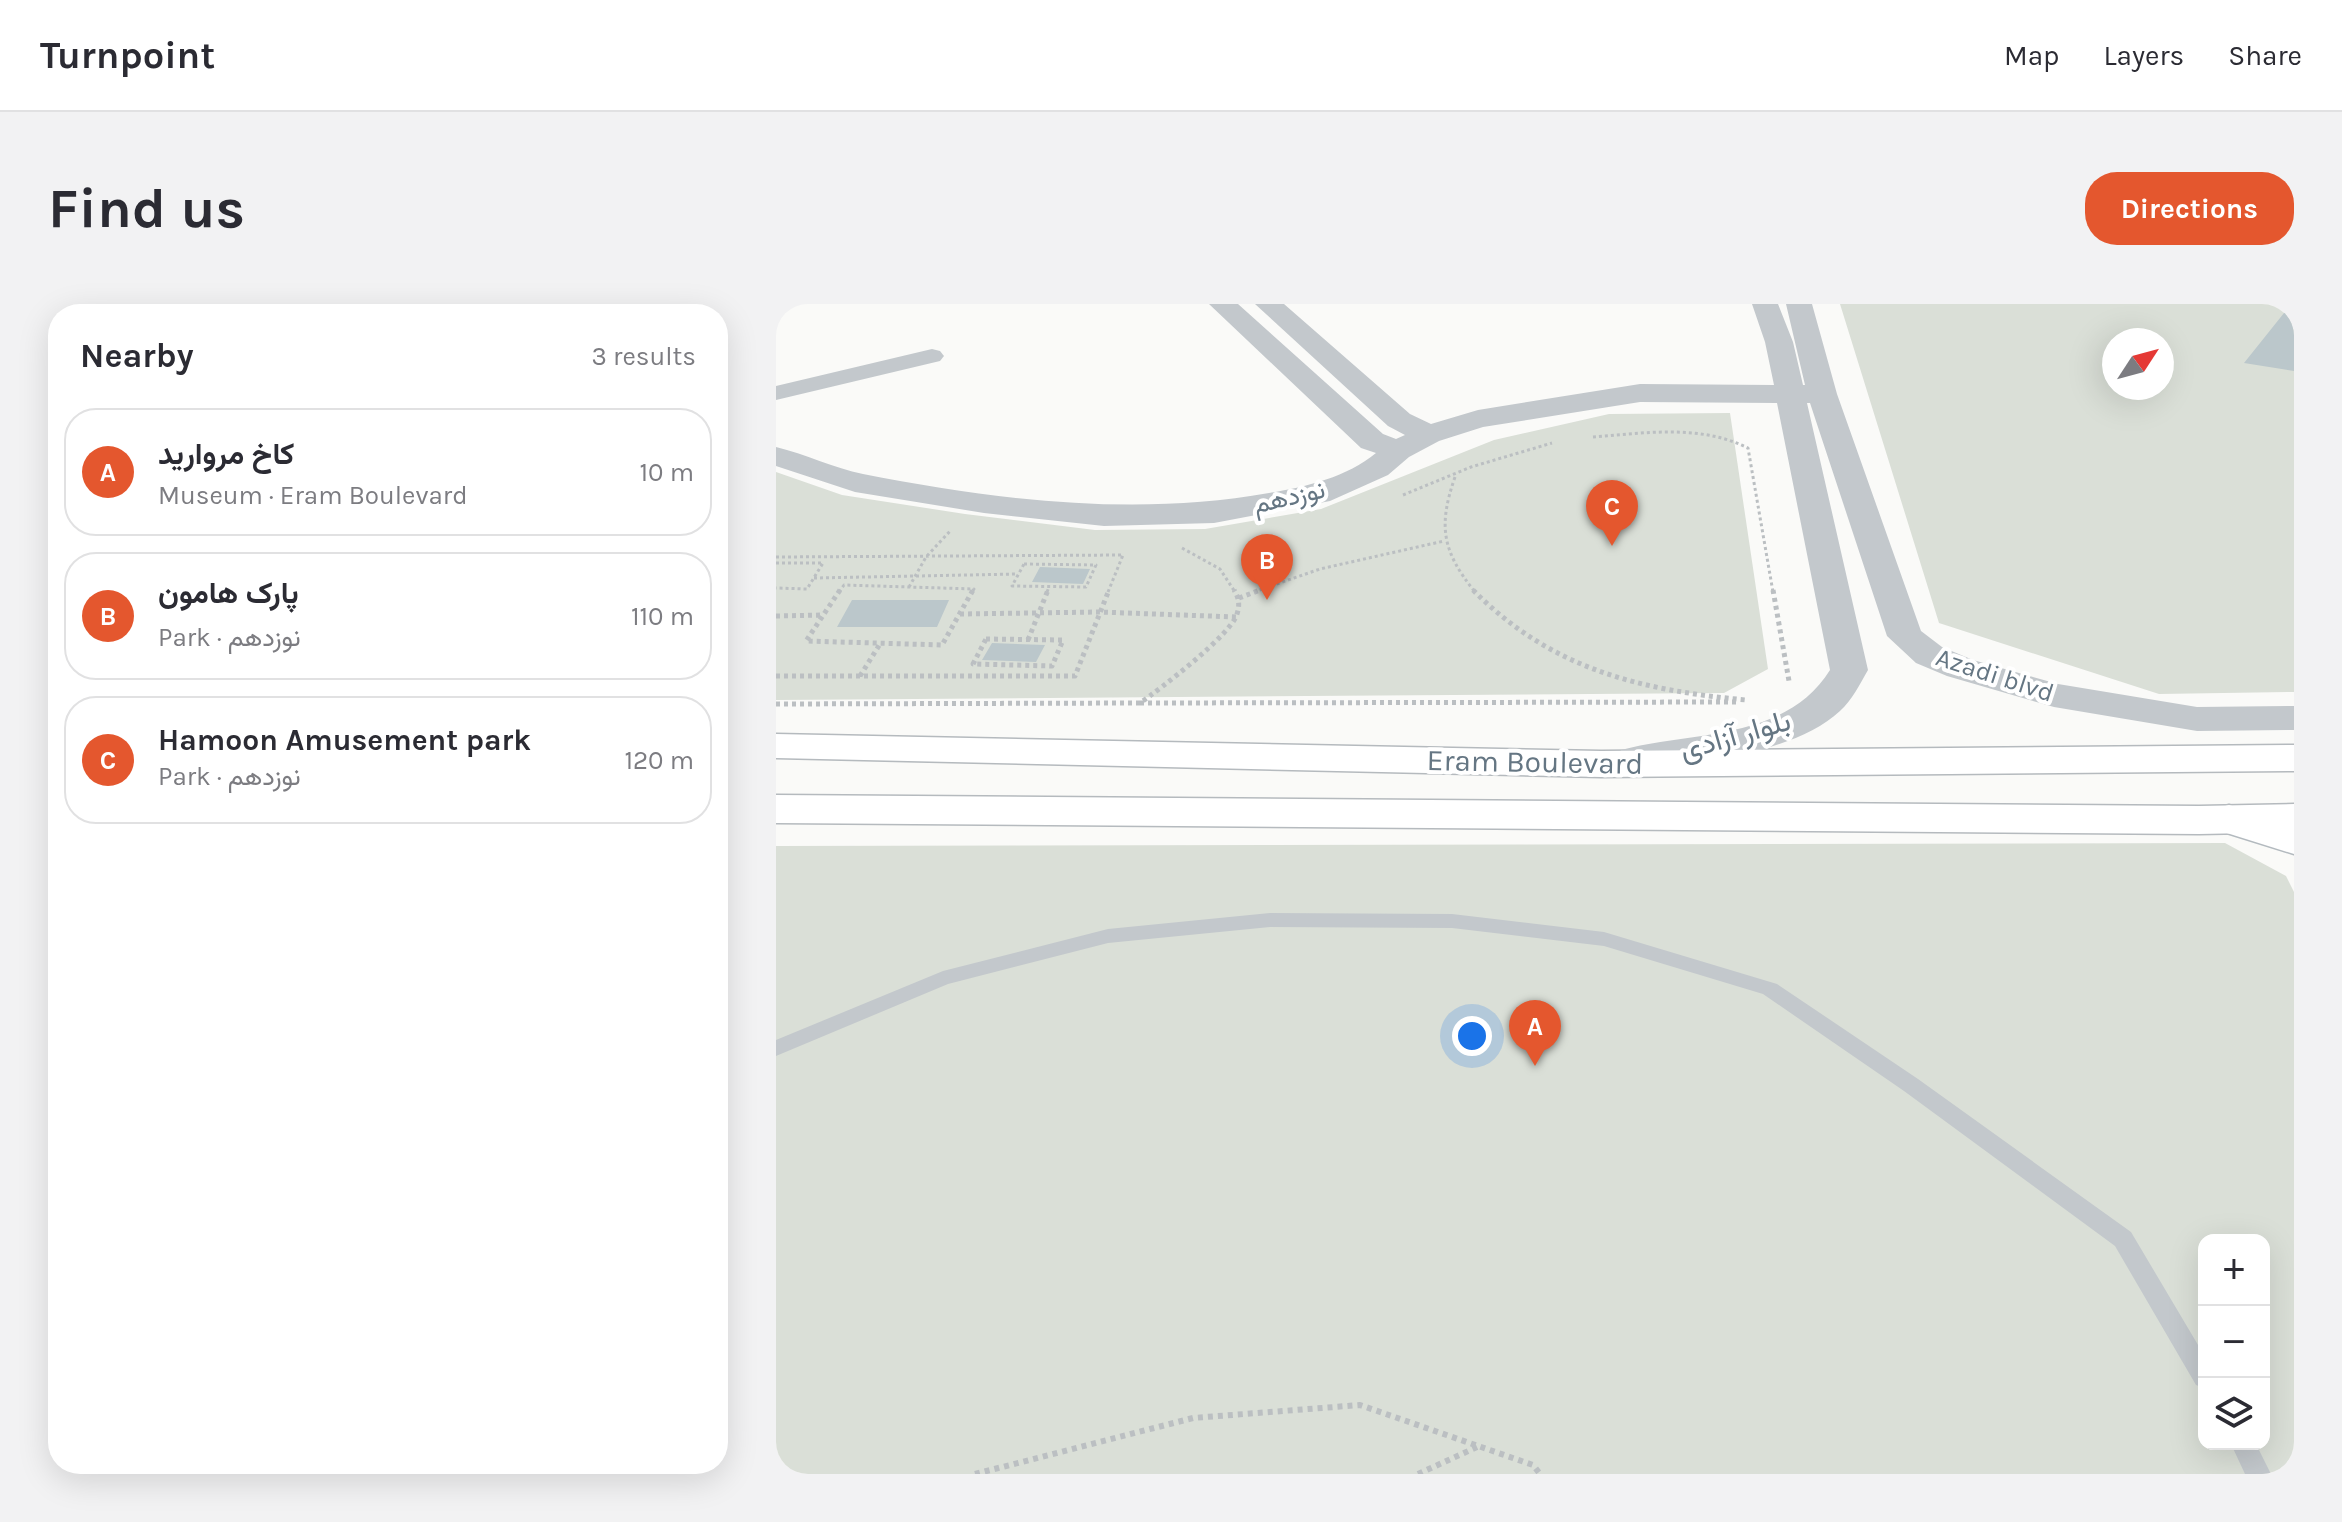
<!DOCTYPE html>
<html lang="en">
<head>
<meta charset="utf-8">
<style>
  body { margin:0; font-family:Karla,Vazirmatn,sans-serif; background:#f2f2f3; color:#2b2b33 }
  .controls { position:absolute; right:24px; bottom:24px; display:grid; overflow:hidden; border-radius:16px; box-shadow:0 8px 32px #0002 }
  .controls button { width:72px; height:72px; display:grid; place-items:center; padding:0; border:0; border-bottom:2px solid #e1e1e2; background:#fff; color:#2b2b33; font:40px sans-serif }
  .compass { position:absolute; left:1326px; top:24px; width:72px; height:72px; border-radius:50%; background:#fff; box-shadow:0 8px 32px #0002; rotate:54deg }
  .you { position:absolute; left:696px; top:732px; width:28px; height:28px; margin:-20px; border:6px solid #fff; border-radius:50%; background:#1a73e8; box-shadow:0 0 0 12px #1a73e833 }
  .badge { display:grid; place-items:center; width:52px; height:52px; border-radius:50%; background:#e4572e; color:#fff; font-size:26px; font-weight:700 }
  .pin { position:absolute; translate:-50% -66px; filter:drop-shadow(0 2px 4px #0008) }
  .pin::after { content:''; position:absolute; top:42px; width:28px; height:24px; background:inherit; clip-path:polygon(0 0,100% 0,50% 100%) }
  .list { margin:0; padding:0; list-style:none }
  h2 { display:flex; justify-content:space-between; align-items:center; height:104px; margin:0; padding:0 32px; font-size:34px }
  h2 small { font-size:26px; font-weight:400; color:#7c7c81 }
  .list li { display:grid; grid-template-columns:52px 1fr auto; gap:24px; align-items:center; box-sizing:border-box; height:128px; margin:0 16px 16px; padding:0 16px; border:2px solid #e1e1e2; border-radius:32px }
  .list b { display:block; font-size:30px; white-space:nowrap }
  .list p { margin:0; font-size:26px; white-space:nowrap; color:#7c7c81 }
  .list em { font-size:26px; font-style:normal; color:#7c7c81 }
  .icon { flex:none; width:44px; height:44px; fill:none; stroke:currentColor; stroke-width:2; stroke-linecap:round; stroke-linejoin:round }
  .map { position:relative; flex:none; width:1518px; height:1170px; overflow:hidden; border-radius:32px }
  header { display:flex; align-items:center; gap:48px; box-sizing:border-box; height:112px; padding:0 40px; background:#fff; border-bottom:2px solid #e1e1e2 }
  header strong { font-size:38px }
  nav { display:flex; gap:44px; margin-inline-start:auto; font-size:28px }
  .intro { display:flex; align-items:center; justify-content:space-between; box-sizing:border-box; height:192px; padding:0 48px }
  h1 { margin:0; font-size:56px }
  .button { padding:20px 36px; border-radius:32px; background:#e4572e; color:#fff; font-size:28px; font-weight:700 }
  main { display:flex; gap:48px; padding:0 48px }
  aside { flex:1; background:#fff; border-radius:32px; box-shadow:0 8px 32px #0002 }
  .map>svg:first-child { display:block }
</style>
</head>
<body>
<header>
<strong>Turnpoint</strong>
<nav><a>Map</a><a>Layers</a><a>Share</a></nav>
</header>
<div class="intro"><h1>Find us</h1><a class="button">Directions</a></div>
<main>
<aside>
<h2>Nearby<small>3 results</small></h2>
<ul class="list">
<li><span class="badge">A</span><div><b>کاخ مروارید</b><p>Museum · Eram Boulevard</p></div><em>10 m</em></li>
<li><span class="badge">B</span><div><b>پارک هامون</b><p>Park · نوزدهم</p></div><em>110 m</em></li>
<li><span class="badge">C</span><div><b>Hamoon Amusement park</b><p>Park · نوزدهم</p></div><em>120 m</em></li>
</ul>
</aside>
<div class="map">
<svg width="1518" height="1170" viewBox="0 0 1518 1170">
  <rect width="100%" height="100%" fill="#fafaf8"/>
  <!-- green -->
  <path fill="#dadfd7" fill-rule="evenodd" d="M1064,0h454v388l-135,2 -220,-71zM1338,36h48v48h-48z
    M954,109l38,256 -44,24 -948,7v-228l66,23 123,19 130,16 110,-1 116,-20 173,-69 115,-26z
    M1449,539l61,33 8,16v582h-1518v-628zM1428,936h60v204h-60z"/>
  <!-- water -->
  <path fill="#bbc7cb" d="M1518,7v60l-50,-8 40,-50z
    M264,263l50,2 -7,15 -51,-2z
    M76,296h97l-12,27h-100z
    M216,339l53,2 -9,17 -54,-2z"/>
  <g fill="none" stroke-linecap="round" stroke-linejoin="round">
    <defs>
      <path id="secondary" d="M1453,501l65,20v29l-80,-25 -6,-10 6,-10z"/>
      <path id="primary" d="M0,430l825,17 693,-6v26l-693,6 -825,-19z
        M0,491l1423,11 95,-2v28l-95,2 -1423,-11z"/>
    </defs>
    <!-- secondary casing -->
    <use href="#secondary" stroke="#b3babf" stroke-width="3"/>
    <!-- primary casing -->
    <use href="#primary" stroke="#b5babe" stroke-width="3"/>
    <!-- path-far2 -->
    <path stroke="#bbbfc2" stroke-width="3" stroke-dasharray="3 3" stroke-linecap="butt" d="M817,133c52,-4 107,-13 155,11l25,144
      M679,173c-17,49 -13,74 20,115
      M627,191l68,-28 81,-24
      M406,244l38,21 15,23
      M0,253l347,-2 -15,37
      M0,259h47l-16,26 -31,-1
      M248,260l72,1 -10,22 -74,-1z
      M38,274l204,-4
      M133,283l17,-30 25,-27
      M63,288l5,-7 130,4 -2,3
      M271,288l2,-5
      M478,288l66,-23 124,-28"/>
    <!-- path-far1 -->
    <path stroke="#bbbfc2" stroke-width="5" stroke-dasharray="4 4" stroke-linecap="butt" d="M64,286l-34,51 136,4 31,-55
      M697,286c78,79 166,100 273,110
      M997,286l16,91
      M463,294l21,-8
      M184,310l139,-2 137,5
      M0,312l47,-1
      M210,335l77,1 -11,26 -79,-2z
      M252,336l20,-50
      M0,372h299l34,-86
      M84,372l20,-32
      M364,399l596,-1
      M0,400l364,-1c20,-14 91,-68 97,-89 3,-9 2,-16 -3,-24"/>
    <!-- path -->
    <path stroke="#bbbfc2" stroke-width="6" stroke-dasharray="5 5" stroke-linecap="butt" d="M199,1170l218,-56 167,-13 173,60 7,9
      M642,1170l59,-27"/>
    <!-- service -->
    <path fill="#c3c8cc" fill-rule="evenodd" d="M494,609l182,1 152,18 173,52 141,95 213,153 73,123v33l-8,-3 -81,-139 -211,-155 -141,-97 -159,-48 -152,-18 -182,-1 -162,16 -160,41 -172,72v-16l167,-69 165,-42z
      M1455,1140h25l15,30h-26z"/>
    <!-- minor -->
    <path fill="#c3c8cc" fill-rule="evenodd" d="M156,45l8,2 4,5 -4,5 -164,39v-14z"/>
    <!-- tertiary -->
    <path fill="#c3c8cc" fill-rule="evenodd" d="M433,0h29l145,130 13,5 9,-4 -17,-9 -133,-122h29l126,110 21,10 47,-14 162,-26 134,1 -9,-43 -13,-38h26l15,38 10,43h2l-19,-81h26l25,90 84,237 21,16 31,13 85,24 139,23 97,-1v24l-97,1 -143,-24 -107,-31 -31,-13 -29,-27 -77,-233h-3l61,267c-8,14 -16,30 -28,41 -46,43 -145,52 -205,61l-14,-4 -6,-9 6,-9c71,-19 165,-9 209,-80l-53,-267 -137,-1 -157,25 -44,14 -30,16 -21,18 -58,26 -116,22 -110,3 -120,-13 -129,-21 -79,-26v-19c29,7 58,21 87,27 133,26 272,43 406,19 37,-6 78,-16 107,-40l-15,-5z"/>
    <!-- secondary -->
    <use href="#secondary" fill="#fff" fill-rule="evenodd"/>
    <!-- primary -->
    <use href="#primary" fill="#fff" fill-rule="evenodd"/>
  </g>
  <g text-anchor="middle" dominant-baseline="central" stroke-width="8" stroke-linejoin="round" paint-order="stroke">
    <!-- far-street labels -->
    <g font-size="26" fill="#657683" stroke="#fff">
      <text transform="translate(513 193) rotate(-13)">نوزدهم</text>
      <text transform="translate(1219 371) rotate(18)">Azadi blvd</text>
    </g>
    <!-- street labels -->
    <g font-size="30" fill="#657683" stroke="#fff">
      <text transform="translate(959 431) rotate(-16)">بلوار آزادی</text>
      <text transform="translate(759 458) rotate(1)">Eram Boulevard</text>
    </g>
  </g>
</svg>
<div class="controls">
<button>+</button>
<button>−</button>
<button><svg class="icon" aria-label="layers" viewBox="0 0 24 24"><path d="M12 4l9 5-9 5-9-5zM3 14l9 5 9-5"/></svg></button>
</div>
<svg class="compass" viewBox="-18 -18 36 36"><path d="M0-13l5 13h-10z" fill="#e53935"/><path d="M0 13l5-13h-10z" fill="#7c7c81"/></svg>
<div class="you"></div>
<div class="pin badge" style="left:759px;top:762px">A</div>
<div class="pin badge" style="left:491px;top:296px">B</div>
<div class="pin badge" style="left:836px;top:242px">C</div>
</div>
</main>
</body>
</html>
